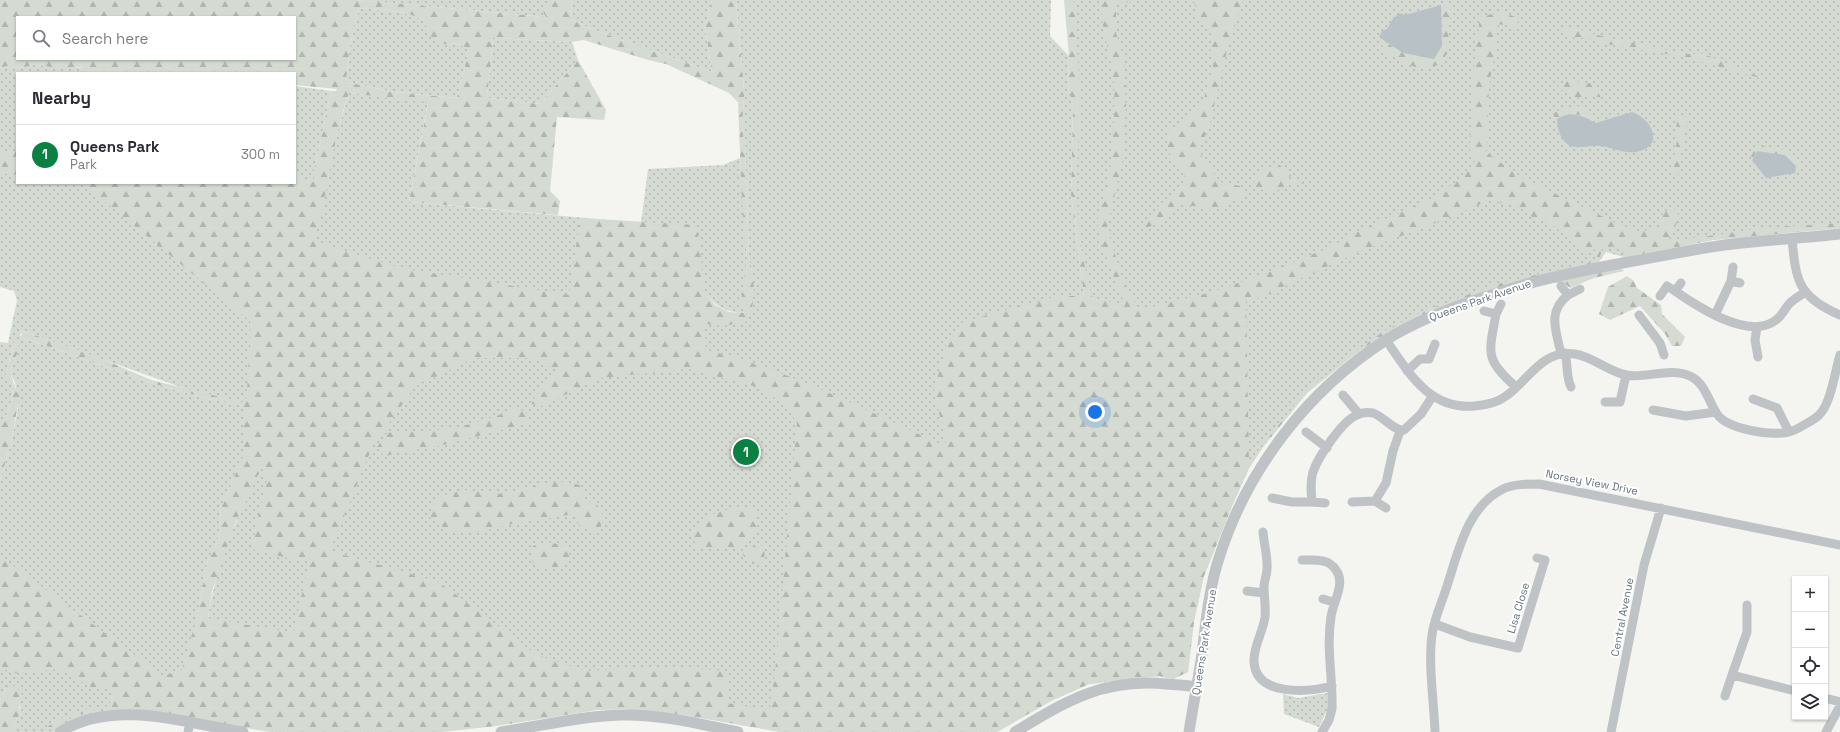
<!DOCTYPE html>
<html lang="en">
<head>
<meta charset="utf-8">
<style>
  body { margin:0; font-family:"Space Grotesk",sans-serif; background:#f7f7f7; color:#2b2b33 }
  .controls { position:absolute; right:12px; bottom:12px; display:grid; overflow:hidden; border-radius:0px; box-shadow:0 1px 3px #0004 }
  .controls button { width:36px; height:36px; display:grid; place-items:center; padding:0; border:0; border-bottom:1px solid #e1e1e2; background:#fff; color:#2b2b33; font:20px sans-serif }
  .you { position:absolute; left:1095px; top:412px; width:14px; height:14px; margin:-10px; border:3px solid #fff; border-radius:50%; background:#1a73e8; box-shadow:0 0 0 6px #1a73e833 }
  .badge { display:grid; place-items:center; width:26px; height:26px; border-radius:50%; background:#0b8043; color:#fff; font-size:13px; font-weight:700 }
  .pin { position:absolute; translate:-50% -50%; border:2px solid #fff; box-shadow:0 1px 4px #0006 }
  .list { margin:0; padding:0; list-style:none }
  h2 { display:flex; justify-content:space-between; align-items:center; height:52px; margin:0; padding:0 16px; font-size:17px }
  h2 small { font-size:13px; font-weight:400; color:#7c7c81 }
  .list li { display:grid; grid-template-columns:26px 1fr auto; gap:12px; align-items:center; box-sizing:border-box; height:60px; padding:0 16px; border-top:1px solid #e1e1e2 }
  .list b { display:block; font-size:15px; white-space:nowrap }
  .list p { margin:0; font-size:13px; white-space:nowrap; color:#7c7c81 }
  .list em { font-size:13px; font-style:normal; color:#7c7c81 }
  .icon { flex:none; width:22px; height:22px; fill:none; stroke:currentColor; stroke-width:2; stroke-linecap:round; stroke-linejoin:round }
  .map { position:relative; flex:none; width:1840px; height:732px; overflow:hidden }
  .search { position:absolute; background:#fff; box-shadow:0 1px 3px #0004; left:16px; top:16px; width:280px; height:44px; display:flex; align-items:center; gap:10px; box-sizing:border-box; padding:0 14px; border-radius:0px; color:#7c7c81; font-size:15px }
  .panel { position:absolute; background:#fff; box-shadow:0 1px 3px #0004; left:16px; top:72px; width:280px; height:112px; border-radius:0px }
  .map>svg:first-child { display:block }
</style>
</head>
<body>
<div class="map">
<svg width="1840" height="732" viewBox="0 0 1840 732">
  <defs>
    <pattern id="grass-dots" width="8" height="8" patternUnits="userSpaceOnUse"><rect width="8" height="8" fill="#d5dbd2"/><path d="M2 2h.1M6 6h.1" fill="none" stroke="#b1b6b0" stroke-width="1.8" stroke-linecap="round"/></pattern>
    <pattern id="forest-firs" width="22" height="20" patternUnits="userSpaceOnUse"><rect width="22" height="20" fill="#d5dbd2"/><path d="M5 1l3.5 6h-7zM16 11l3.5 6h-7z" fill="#b1b6b0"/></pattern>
  </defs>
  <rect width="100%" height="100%" fill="#f4f4f1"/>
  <!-- grass -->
  <path fill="url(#grass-dots)" fill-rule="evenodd" d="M355,0h199l-7,17z
    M572,0h140l-7,28 7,44 -118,-42 -24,-11z
    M736,0h315l-1,36 19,20 -1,31 5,19 -2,88 13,102 1,-17 -12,-93 3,-81 -7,-105h771v228l-127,12 -89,17 -18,-5 -7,10 -177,53 -37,19 -30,20 -48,39 -44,54 -14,21 -17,38 -28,70 -10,45 -6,51 -15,7 -14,-3 -70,8 -38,17 -54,31h-216l-103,-18 -54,-5 -28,1 -101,16 -55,6h-169l-103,-18 -92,6 -23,12h-38v-10l6,-10 -6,-26h-8l-7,15v-121l10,-15 -10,-9v-75l10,-35 8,-37 -3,-27 -5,-9 8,-22 -3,-12 -9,35c2,2 5,5 6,8 4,12 -7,38 -12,49v-89l8,1 9,-43 -3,-9 -14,-4v-219l7,-2 12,2 15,-3 147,8h-164v110h278v-97l36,5 -17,81 1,10 13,-2 4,-31 17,-56 79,9 -19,100 232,21 7,-54 75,-4 17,-7 7,100 -3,55c-18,-1 -27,-6 -39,-20v31l43,-3 4,-51 -3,-12 -4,-116c-6,-17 0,-34 -1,-52 -2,-30 -6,-60 -8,-90zM23,331l166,59 56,13v3l-37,-7 -57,-16 -130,-46 -1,-2zM243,458l17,8c-7,19 -15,36 -23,54 -14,31 -24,65 -29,98l-11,-1 10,-53 11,-24 3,-32z
    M359,8c16,2 54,2 65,14 6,7 3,14 14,20 10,6 16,-4 31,8l-12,48 -63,-6 -48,-10 4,-37z
    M493,38l79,4 6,18 -38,44 -53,-6z
    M1327,693l1,15 -9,19 -35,-13 -1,-20 15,4z"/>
  <!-- forest -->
  <path fill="url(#forest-firs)" fill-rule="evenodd" d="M0,0h357l189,17 -4,-7 11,-7 1,-3h18l-2,19 24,11 118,42 -7,-44 7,-28h24c2,30 6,60 8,90 1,18 -5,35 1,52l4,116c6,20 7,43 -1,63l-24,5 -19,-2 1,26c84,20 162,61 241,97l-13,-56 13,-50 15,-19 95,-26h27l-13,-102 2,-88 -5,-19 1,-31 -5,-56h10l1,4 5,102 -4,81 5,63 11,47 33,9c-8,-24 -28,-64 -27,-87 1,-12 8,-24 10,-35 5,-28 7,-72 6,-100 -2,-29 -15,-56 -12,-84h37l-5,2 -18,1v30l8,25 2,48 -4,57 -15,65 19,62 12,17h14l60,-15 55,-19 63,-26 25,-14 82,-37 29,-22 9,-13 -5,-11 2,-69 8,-64 20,-5 19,6 -3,9 -18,-3 -3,30 -6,32 -3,66 33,24 99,48 22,8 19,-5 4,-15 11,-3 6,8 -11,21 5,3 90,-13 76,-5v5l-127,12 -85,17 -13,-11 -13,2 -3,14 -177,53 -37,19 -30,20 -48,39 -44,54 -14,21 -17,38 -28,70 -10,45 -6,51 -15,7 -14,-3 -70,8 -38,17 -54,31h-216l-103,-18 -54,-5 -28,1 -101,16 -55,6h-169l-103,-18 -60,-2v-3h-4c-13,2 -25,4 -37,10 -7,3 -18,13 -25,13 17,-17 43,-24 67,-26l4,-16 -20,-2 -34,-19 -44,4 -15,-5v-112l162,119 19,-2 16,-56 10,-53 11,-24 3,-32 22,-51 1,-51 -36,-7 -57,-16 -130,-46 2,-6 75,26 53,23 94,23 3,-23 2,-59 -168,-138h213v-7l19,6v-10l17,-81h5l1,-2 -42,-4v-12h-214l1,-6 -17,1 -31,-3 -15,3 -12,-2 -7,2zM359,8c16,2 54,2 65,14 6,7 3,14 13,20 11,6 17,-4 32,8l-12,48 -63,-6 -48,-10 4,-37zM17,17h278v42h-278zM493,38l79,4 12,-2 64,20 18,4 63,29 9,9 4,100 5,56 -6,44 3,11 -15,-1 -14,-7 -10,-13 -8,-67 -117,-7 -11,77 -164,-26 -90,-27c-1,-15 5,-17 7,-29 8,-41 13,-81 27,-120l79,10 -19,99 149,13 2,-14 -10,-10 7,-74 47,3 2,-10 -28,-50 -38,44 -53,-6zM1490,200l34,8 8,9 19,7 35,27 12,-2 -3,12 -98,23 -76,28 -37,19 -31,22 -48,39 -56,70 -3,-161h6l113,-52 61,-22zM474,358h57l27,12 -28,33 10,4 61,-29 87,-9 69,18 30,19 10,17 -22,251 -5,28 1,8 -44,-7 2,-32 -76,-4 -67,4 -49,-16 -98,-73 -109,-31 43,-106 42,-58zM261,467l6,12 -16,70 49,12 10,-3 -17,75 -85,-15 4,-27 24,-70 13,-25z
    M1193,0h50l-15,46 -18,77 -11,29 21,30 20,4 5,10 -32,15 -18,-5 -15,-1 -16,17 -19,6c7,-20 24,-32 40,-44l-1,-13 -11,-11 -6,-12 2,-18 30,-21 5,-10 9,-33 -3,-18 3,-12 -16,-17v-8z
    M1441,5h10l-4,48 -7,12 -22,3 -12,-4 -23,-13 -1,-11 21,13 40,-19z
    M1566,27l16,3 6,3 97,21h19l60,25 -85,-23 -84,-14c-5,-6 -11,-5 -18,-3l-13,-6 -1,-4z
    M1567,80l27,4 9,18 -5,-2 -6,-5 -16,3 -19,-11z
    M1578,106l23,16c-7,1 -9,-3 -15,-5 -10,-4 -20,-4 -28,1l-1,3 -3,-4v-4l5,-3z
    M1683,115l5,3 -7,37 -2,19 -5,2 -2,-7 5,-28 -2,-7 3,-17z
    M1757,145l31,6 12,14 -5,5 1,-4 -39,-15 -4,7 -3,-3z
    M17,151v23h-17v-21z
    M1277,163l14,12 -3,5h15l4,3 -20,2 -14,7 -15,-3 -5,-6 12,-13z
    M1619,267l5,4 -30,7 -24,10 -6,-5h-17z
    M1627,276l7,5 3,7 24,17 1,9 23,23 -4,9h-9l-7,-12 -25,-28 -30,14 -11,-6 9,-27z
    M15,339l4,2 -1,10 -8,22c4,7 4,17 10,22l-10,51 -10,35v-50c5,-11 16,-37 12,-49 -1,-3 -5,-6 -6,-8z
    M518,407l9,7 3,9 -95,24 -40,6 -11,4 -7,-10 10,-14c18,-2 35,-2 53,-3 26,-3 54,-12 78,-23z
    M558,481l22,4 4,14 13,6 7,12 -5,15 -19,-5 -6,-13 -67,11 -26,7h-31l-20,-14 3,-16 14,-8 19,-4 36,4z
    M740,506l14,3 4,21 -19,17h-43l-5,-17 19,-15z
    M548,542l18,4 4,10 -2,8c-17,7 -24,6 -38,-4l3,-14z
    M765,545l-1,17 -12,2 -8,-7 -2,-7 7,-3z
    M7,686h8l7,8 -3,13 2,5 -6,10v10h-15v-31z"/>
  <!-- water -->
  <path fill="#b8c2c6" d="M1441,5l1,41 -8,13 -31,-6 -24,-16 3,-6 5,-2 5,-9 7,-7 6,2z
    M1632,112c21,7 33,35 4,40 -12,2 -25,-5 -36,-6 -9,-1 -17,2 -25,1 -13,-1 -18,-18 -18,-28 14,-9 26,-3 39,4z
    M1757,151l28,4 11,11 -1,7 -29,5 -14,-18z"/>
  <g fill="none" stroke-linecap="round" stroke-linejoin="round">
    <!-- minor -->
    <path stroke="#c0c3c6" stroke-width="9" d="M1792,239c4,42 6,58 48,76
      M1731,281l2,-14
      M1681,283l-6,8c23,16 74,50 101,29 6,-4 9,-12 14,-17 4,-4 10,-7 15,-11
      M1568,295l12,-6
      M1660,296l7,-10 8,5
      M1484,311l12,3c-7,39 -12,45 20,73
      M1496,314l5,-10
      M1639,315l21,28 4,12
      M1715,315l16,-34 9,2
      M1757,327l-2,13 3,17
      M1386,340c23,33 43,70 89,66 11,-1 22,-3 31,-10 23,-16 36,-47 69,-42 18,3 33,17 51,21 20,4 46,-9 66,2 13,7 17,25 25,37 10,15 53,22 71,18 6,-1 11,-4 16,-7 5,-3 11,-6 15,-10 12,-11 16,-44 21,-60
      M1565,353c3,11 1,25 6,34
      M1561,354c-5,-24 -14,-42 7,-59l-7,-9
      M1407,371l13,-12h9l6,-15
      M1343,395l16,19
      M1753,399l24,9 12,24
      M1605,402h15l6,-27
      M1653,410l33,6 30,-4
      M1306,432l21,16
      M1272,498l20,4h20
      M1375,501l11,7
      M1352,502l23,-1 11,-18 7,-32 7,-20
      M1325,503l-13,-1c-1,-10 -2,-20 1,-30 5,-15 28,-49 42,-56 5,-3 12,-4 18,-3 10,3 22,19 31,17l17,-16 11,-17
      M1263,532c1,12 5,26 4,37 0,6 -3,12 -3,18 0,10 2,20 1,30 -2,15 -12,30 -11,45 2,35 55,30 78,24
      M1302,560c12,0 26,-2 34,10 10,13 -3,32 -5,47 -5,31 2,61 1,92l-3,11 -7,12
      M1247,591l17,2
      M1323,599l10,3
      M1747,605v27l-15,43 63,16
      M1435,624l35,13 48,11 27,-88 -8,-2
      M1725,696l7,-21
      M1825,698l15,4
      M188,732l2,-9
      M1435,732c-1,-30 -7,-68 -3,-97 2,-17 11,-35 16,-52 11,-34 20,-77 55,-94 11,-5 24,-5 36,-5l301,61
      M1611,732l33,-167 17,-57
      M1826,732l14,-26"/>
    <!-- tertiary -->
    <path stroke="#c0c3c6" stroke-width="11" d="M60,732c55,-34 124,-9 183,0
      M501,732c40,-6 80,-16 120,-17 39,-1 79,9 117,17
      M1015,732c51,-31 89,-54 151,-48 10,1 21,1 30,3
      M1189,732c4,-26 9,-52 13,-78 4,-33 7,-65 17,-96 28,-89 89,-168 167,-218 31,-20 67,-33 102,-44 46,-16 92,-25 140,-34 35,-6 70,-14 105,-18 36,-4 72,-6 107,-10"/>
  </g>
  <g text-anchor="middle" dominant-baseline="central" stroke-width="4" stroke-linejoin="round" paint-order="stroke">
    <!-- street labels -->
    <g font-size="11" fill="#66747f" stroke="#fff">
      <text transform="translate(1480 300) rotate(-19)">Queens Park Avenue</text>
      <text transform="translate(1592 482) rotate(11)">Norsey View Drive</text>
      <text transform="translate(1518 608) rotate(-73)">Lisa Close</text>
      <text transform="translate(1622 617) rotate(-79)">Central Avenue</text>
      <text transform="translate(1204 642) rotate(-81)">Queens Park Avenue</text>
    </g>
  </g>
</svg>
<div class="controls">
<button>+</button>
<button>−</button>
<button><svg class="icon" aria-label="locate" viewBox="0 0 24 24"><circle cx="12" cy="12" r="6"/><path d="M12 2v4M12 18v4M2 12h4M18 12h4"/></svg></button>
<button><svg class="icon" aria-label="layers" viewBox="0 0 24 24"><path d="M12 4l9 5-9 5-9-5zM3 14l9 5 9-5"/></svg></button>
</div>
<div class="you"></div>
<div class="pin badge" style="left:746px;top:452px">1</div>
<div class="search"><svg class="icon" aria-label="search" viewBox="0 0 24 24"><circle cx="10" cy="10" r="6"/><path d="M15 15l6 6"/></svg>Search here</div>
<section class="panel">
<h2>Nearby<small></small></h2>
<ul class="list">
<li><span class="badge">1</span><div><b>Queens Park</b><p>Park</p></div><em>300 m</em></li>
</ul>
</section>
</div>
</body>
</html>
